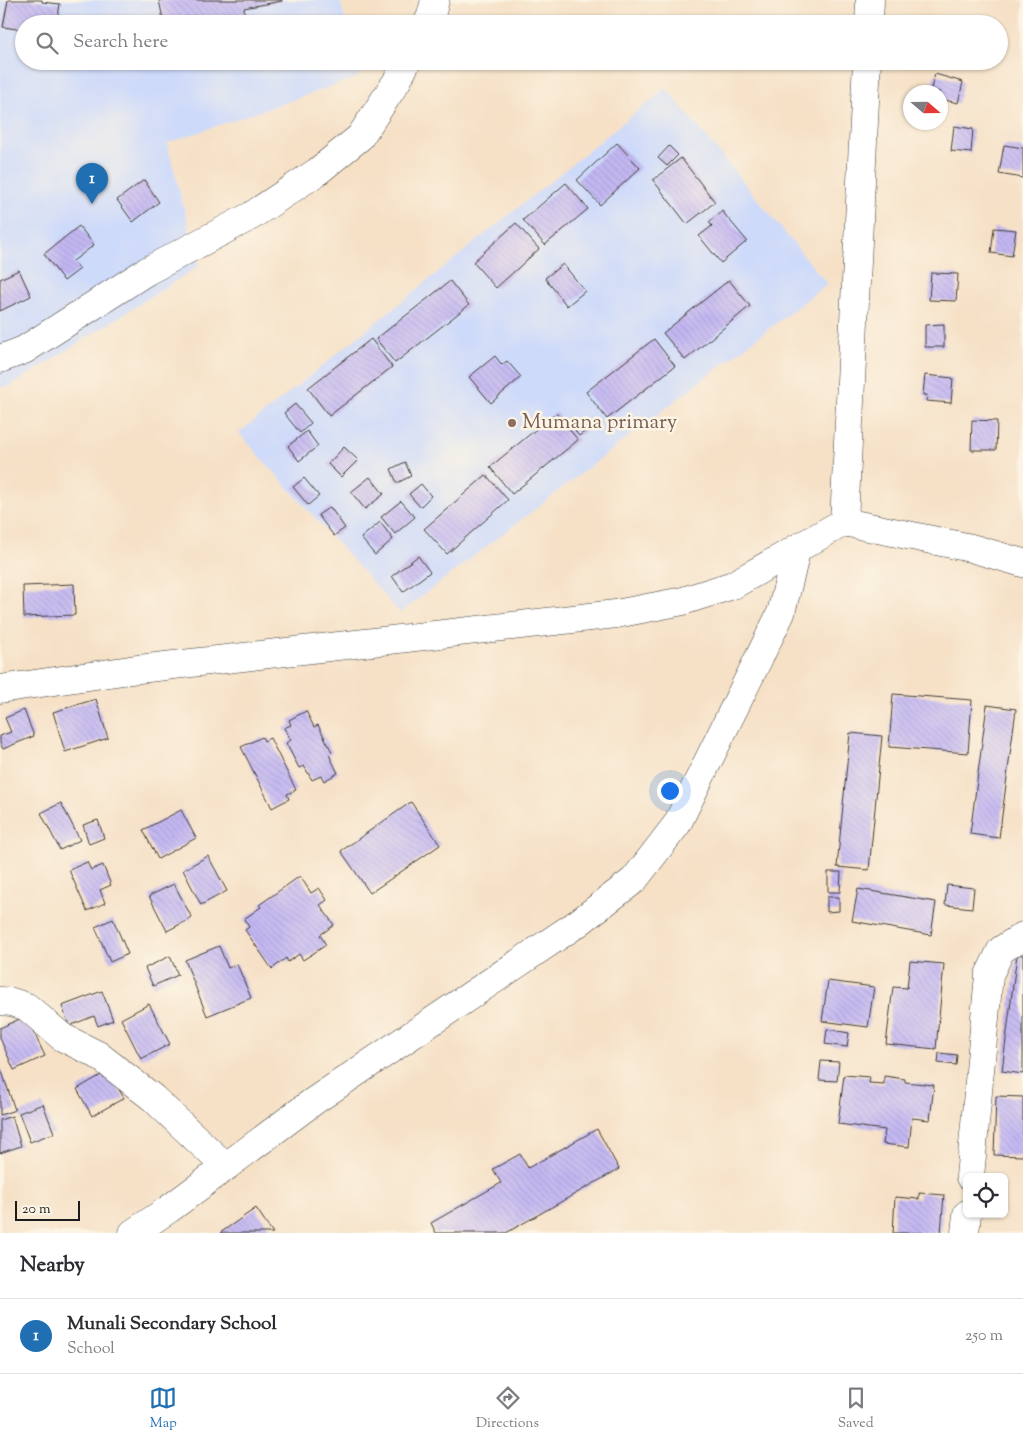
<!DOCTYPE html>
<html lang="en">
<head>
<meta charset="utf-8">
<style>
  body { margin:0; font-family:"Sorts Mill Goudy",serif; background:#f2f2f3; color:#2b2b33 }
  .controls { position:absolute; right:15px; bottom:15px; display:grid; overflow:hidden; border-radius:8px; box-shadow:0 1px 4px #0004 }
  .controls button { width:45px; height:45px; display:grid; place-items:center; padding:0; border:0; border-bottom:1px solid #e1e1e2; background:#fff; color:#2b2b33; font:25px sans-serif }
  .compass { position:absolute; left:903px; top:85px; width:45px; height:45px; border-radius:50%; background:#fff; box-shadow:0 1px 4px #0004; rotate:110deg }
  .scale { position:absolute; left:15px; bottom:12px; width:65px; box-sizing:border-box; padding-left:5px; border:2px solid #1c1c1c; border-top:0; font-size:14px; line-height:18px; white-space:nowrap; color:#1c1c1c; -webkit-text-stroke:4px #fcf5e5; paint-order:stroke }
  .you { position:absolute; left:669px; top:790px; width:18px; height:18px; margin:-12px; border:4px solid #fff; border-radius:50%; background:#1a73e8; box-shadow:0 0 0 8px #1a73e833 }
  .badge { display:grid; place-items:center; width:32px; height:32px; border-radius:50%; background:#1f6fb2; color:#fff; font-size:16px; font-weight:700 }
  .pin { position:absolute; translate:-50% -41px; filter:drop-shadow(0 1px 2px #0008) }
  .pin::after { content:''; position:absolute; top:26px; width:18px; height:15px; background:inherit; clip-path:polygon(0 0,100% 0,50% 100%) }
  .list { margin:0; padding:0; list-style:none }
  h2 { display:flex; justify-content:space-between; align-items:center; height:65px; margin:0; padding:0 20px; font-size:21px }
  h2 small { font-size:16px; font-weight:400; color:#7c7c81 }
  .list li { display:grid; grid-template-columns:32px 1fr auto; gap:15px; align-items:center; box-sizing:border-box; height:75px; padding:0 20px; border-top:1px solid #e1e1e2 }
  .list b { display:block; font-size:19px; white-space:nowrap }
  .list p { margin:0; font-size:16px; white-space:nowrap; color:#7c7c81 }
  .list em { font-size:16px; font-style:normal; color:#7c7c81 }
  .icon { flex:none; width:28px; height:28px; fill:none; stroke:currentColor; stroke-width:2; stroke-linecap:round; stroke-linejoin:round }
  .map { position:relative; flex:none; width:1023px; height:1233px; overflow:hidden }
  .search { position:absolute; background:#fff; box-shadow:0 1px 4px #0004; left:15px; right:15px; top:15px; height:55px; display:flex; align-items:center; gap:12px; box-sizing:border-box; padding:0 18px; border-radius:28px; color:#7c7c81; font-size:19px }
  .sheet { height:140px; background:#fff }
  nav { display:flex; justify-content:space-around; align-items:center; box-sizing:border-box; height:70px; border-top:1px solid #e1e1e2; background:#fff; font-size:14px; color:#7c7c81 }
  nav a { display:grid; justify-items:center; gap:2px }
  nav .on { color:#1f6fb2 }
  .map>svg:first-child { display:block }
</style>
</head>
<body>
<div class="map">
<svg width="1023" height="1233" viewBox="0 0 1023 1233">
  <defs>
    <pattern id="building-back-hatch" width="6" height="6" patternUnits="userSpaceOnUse" patternTransform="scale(1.25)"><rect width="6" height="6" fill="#c4b8f3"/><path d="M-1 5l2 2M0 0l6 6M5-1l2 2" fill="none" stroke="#a89ed0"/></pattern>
  </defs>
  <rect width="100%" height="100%" fill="#fcf5e5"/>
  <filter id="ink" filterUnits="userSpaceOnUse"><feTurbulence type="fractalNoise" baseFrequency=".02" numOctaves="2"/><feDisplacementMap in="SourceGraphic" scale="10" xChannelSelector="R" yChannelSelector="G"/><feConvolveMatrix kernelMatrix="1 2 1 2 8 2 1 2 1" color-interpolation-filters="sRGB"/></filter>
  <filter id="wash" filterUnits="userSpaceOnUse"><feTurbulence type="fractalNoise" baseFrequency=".0096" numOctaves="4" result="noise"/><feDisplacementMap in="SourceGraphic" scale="20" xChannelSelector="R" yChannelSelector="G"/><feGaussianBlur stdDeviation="1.12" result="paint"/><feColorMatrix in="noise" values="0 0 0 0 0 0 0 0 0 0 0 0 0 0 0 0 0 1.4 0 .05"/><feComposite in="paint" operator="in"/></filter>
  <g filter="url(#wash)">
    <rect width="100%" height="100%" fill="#f6e1c7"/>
    <!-- built -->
    <path fill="#cedafa" d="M0,0h340l6,24h-322v37h331l4,16 -192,66 32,123 -188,120 -11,2z
      M666,88l161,196 -427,329 -161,-180z"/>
    <g id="blocks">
      <!-- building -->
      <path fill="url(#building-back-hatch)" d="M8,0h34v2l18,2 -3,20h-33v6l-21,-3z
        M159,0h123v1l-38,7 1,10 -29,6h-2l-2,-7 -34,7h-14z
        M935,74l28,8 -5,21 -18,-4v-7h-10z
        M954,126l19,3 -2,24 -20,-2z
        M617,143l23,25 -40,37 -23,-25z
        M1004,145l19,3v30l-24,-4z
        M669,146l9,9 -11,11 -9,-8z
        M681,158l34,44 -28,22 -34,-44z
        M144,180l15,22 -26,20 -16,-22z
        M566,183l22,26 -43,36 -22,-25z
        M722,211l25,30 -26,22 -22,-27 13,-10 -3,-4z
        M516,223l23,26 -43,39 -23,-26z
        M79,226l15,19 -21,16 7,8 -16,12 -20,-27z
        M994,228l22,2 -4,26 -21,-3z
        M563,264l22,27 -18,15 -22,-28z
        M19,270l12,26 -31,15v-32z
        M931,273l27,1 -2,27 -27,-1z
        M729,280l21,26 -65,54 -22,-27z
        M450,281l19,24 -74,58 -19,-24z
        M944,324v23h-19v-22z
        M371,339l21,28 -63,49 -21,-28z
        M654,339l21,27 -68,53 -21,-27z
        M495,356l7,9 5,-4 14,16 -30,26 -22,-26z
        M925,375l28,3 -2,25 -25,-2 1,-6h-4z
        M295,404l16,19 -11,10 -16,-20z
        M556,413l22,27 -66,54 -22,-27z
        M972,420l25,1 -1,29h-25z
        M582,423l5,7 -8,6 -5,-7z
        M307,431l11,15 -19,15 -11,-15z
        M344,447l14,13 -17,17 -13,-13z
        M405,462l6,14 -14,7 -6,-14z
        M486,475l22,25 -61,54 -23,-25z
        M370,477l14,17 -19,15 -14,-17z
        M304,478l15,18 -11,9 -15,-18z
        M421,484l10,12 -11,11 -11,-13z
        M401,501l14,16 -20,17 -14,-17z
        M330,507l15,21 -11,8 -16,-21z
        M380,522l13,17 -18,16 -14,-17z
        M418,556l12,16 -27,20 -11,-16z
        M74,584l1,31 -51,2 -1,-31z
        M893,694l79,6 -4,53 -79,-6z
        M96,699l12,39 -43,14 -12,-40z
        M987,705l29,4 -17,129 -29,-4z
        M24,710l10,26 -31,13 -3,-6v-7l11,-4 -6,-14z
        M306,711l8,16 4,-2 14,27 -3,3 9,18 -14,8 -3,-5 -9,4 -8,-14 -5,2 -13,-25 5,-3 -7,-12 7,-3 -2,-5z
        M850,733l32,3 -13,134 -32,-3z
        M262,737l2,4 6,-3 26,52 -9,4 2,5 -17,9 -31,-61z
        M411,802l29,43 -70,48 -29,-42z
        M61,803l19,37 -20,10 -19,-37z
        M181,810l15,28 -38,21 -15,-29z
        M98,820l6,18 -15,6 -6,-19z
        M208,856l19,35 -26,14 -18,-35z
        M87,862l4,8 12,-5 8,20 -11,5 5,13 -18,8 -18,-41z
        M828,872h13l-1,20h-12z
        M300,876l11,17 8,-5 8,12 -7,5 14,20 -14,10 6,10 -23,15 -4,-6 -11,8 -2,-4 -14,11 -27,-39 4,-3 -5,-8 17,-12 -2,-2z
        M174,884l18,34 -25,13 -18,-35z
        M947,885l27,3 -2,20 -27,-3z
        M858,889l78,13 -5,33 -79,-14z
        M827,897h12v14l-12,1z
        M113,919l15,35 -18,8 -15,-35z
        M219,946l9,22 9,-4 14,34 -44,18 -22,-56z
        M1017,954l6,1v119l-21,-3z
        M170,956l8,19 -25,11 -8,-18z
        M910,961l34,3 -8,85 -50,-5 7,-57 14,1z
        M828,981l46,6 -6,40 -46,-6z
        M102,991l11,29 -15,6 -4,-10 -25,10 -7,-20z
        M149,1004l21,40 -29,15 -20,-40z
        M26,1016l19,40 -31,14 -14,-32v-10z
        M827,1029l22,4 -2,14 -22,-3z
        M939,1053l18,2 -1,10 -18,-2z
        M821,1061l18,1 -2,19 -18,-1z
        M0,1066l15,44 -15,5z
        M108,1071l16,27 -32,18 -15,-27z
        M844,1075l26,2 -1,6 15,1v-8l21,3v3l29,3 -4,35 -18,-2 -3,29 -26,-3 2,-14 -47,-6z
        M996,1096l27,1v59l-29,-1z
        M43,1104l11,29 -24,9 -11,-29z
        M12,1116l9,30 -21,7v-33z
        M597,1129l22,40 -113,64h-70l-5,-10 70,-40 -8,-14 27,-15 8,14z
        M919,1193l25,2 -3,38h-48l2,-36 24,2z
        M256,1208l17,25h-53z"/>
    </g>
  </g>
  <g filter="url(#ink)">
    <use href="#blocks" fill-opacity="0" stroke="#3d3a36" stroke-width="1"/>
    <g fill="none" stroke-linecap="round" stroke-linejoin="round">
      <defs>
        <path id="minor" d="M427,24l4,-8 4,-16
          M869,24l1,-24
          M0,359l24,-9 123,-79 104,-55 66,-44 43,-35 37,-56 10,-20
          M844,522l23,-461
          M0,689l130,-19 486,-56 67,-13 50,-16 111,-63 127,26 52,15
          M0,1001l12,1 15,5 35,30 36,18 55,43 73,69
          M970,1177l19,-202 12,-25 22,-14
          M133,1233l36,-24 145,-108 264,-178 56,-43 43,-56 35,-71 69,-140 16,-65
          M965,1233l2,-19"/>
      </defs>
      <!-- minor casing -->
      <use href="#minor" stroke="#3d3a36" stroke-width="29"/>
      <!-- minor -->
      <use href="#minor" stroke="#fff" stroke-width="28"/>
    </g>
  </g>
  <!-- markers -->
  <circle fill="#8d6e63" stroke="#fcf5e5" stroke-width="2" cx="512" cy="423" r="5"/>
  <g text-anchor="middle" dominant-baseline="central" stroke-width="5" stroke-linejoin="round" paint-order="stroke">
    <!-- education labels -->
    <g font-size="21" fill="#785e54" stroke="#fcf5e5" text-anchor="start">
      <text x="522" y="423">Mumana primary</text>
    </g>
  </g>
</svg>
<div class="controls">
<button><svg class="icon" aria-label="locate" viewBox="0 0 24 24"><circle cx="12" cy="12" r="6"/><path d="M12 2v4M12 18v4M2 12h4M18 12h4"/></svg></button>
</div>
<svg class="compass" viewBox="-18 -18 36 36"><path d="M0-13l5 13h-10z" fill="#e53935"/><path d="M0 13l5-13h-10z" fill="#7c7c81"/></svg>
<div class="scale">20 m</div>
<div class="you"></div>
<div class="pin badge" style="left:92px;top:204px">1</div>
<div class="search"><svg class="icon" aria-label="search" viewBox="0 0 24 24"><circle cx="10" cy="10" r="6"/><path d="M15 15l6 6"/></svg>Search here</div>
</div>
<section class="sheet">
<h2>Nearby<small></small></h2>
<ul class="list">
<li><span class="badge">1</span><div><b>Munali Secondary School</b><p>School</p></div><em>250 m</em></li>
</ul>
</section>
<nav>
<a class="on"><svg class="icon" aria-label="map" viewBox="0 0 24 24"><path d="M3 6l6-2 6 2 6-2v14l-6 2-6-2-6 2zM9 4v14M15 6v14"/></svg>Map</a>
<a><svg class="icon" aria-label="directions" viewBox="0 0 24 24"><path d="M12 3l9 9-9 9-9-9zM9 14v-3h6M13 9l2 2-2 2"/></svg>Directions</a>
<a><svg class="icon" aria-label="saved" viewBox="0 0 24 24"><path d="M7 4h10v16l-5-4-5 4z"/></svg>Saved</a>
</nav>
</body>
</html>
